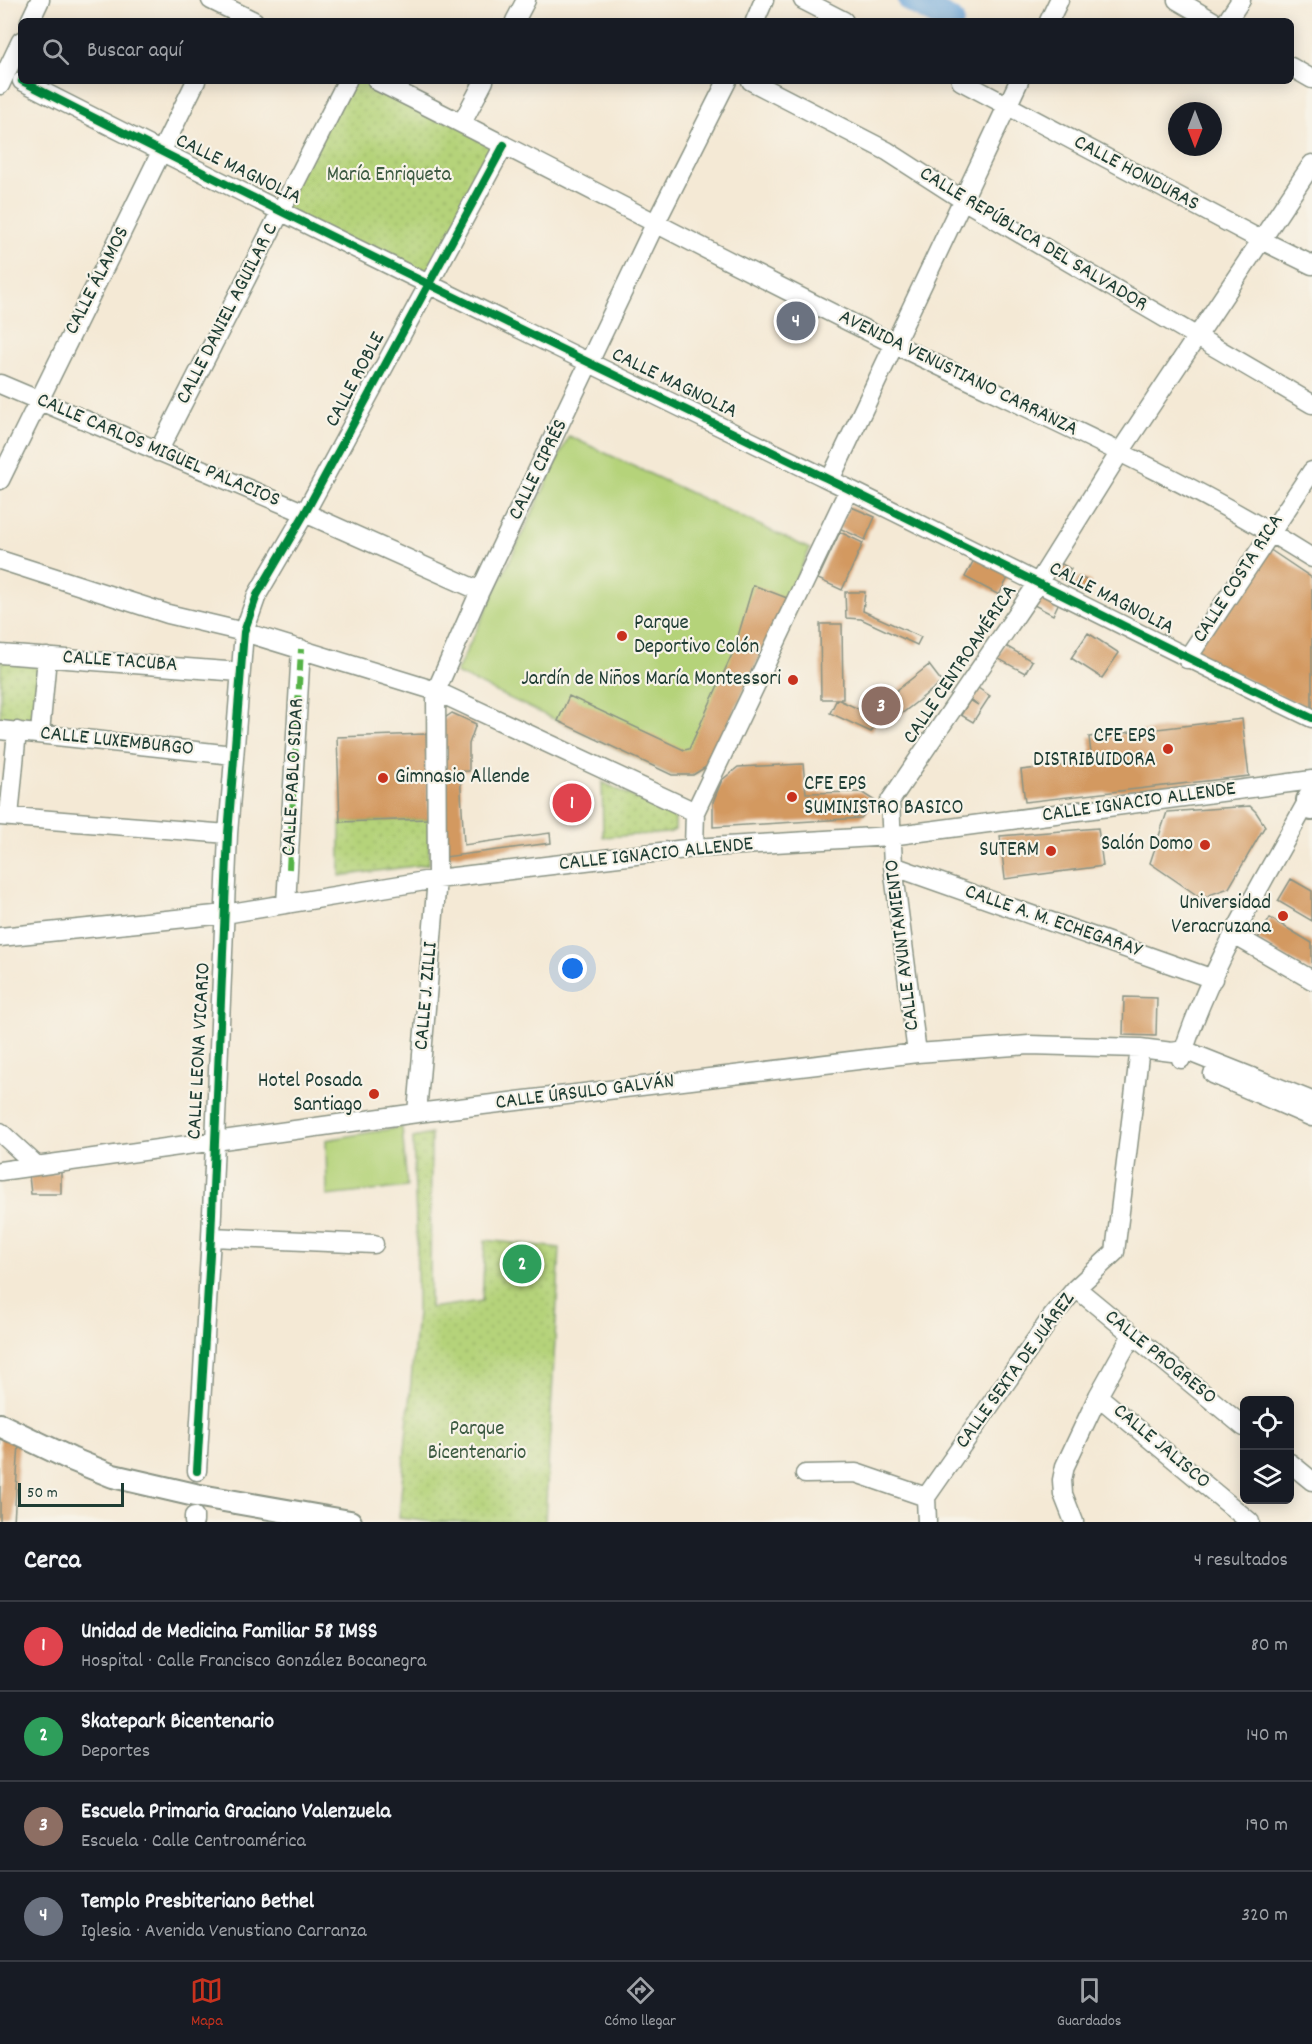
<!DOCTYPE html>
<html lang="es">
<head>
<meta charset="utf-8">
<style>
  body { margin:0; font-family:Dekko,sans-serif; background:#242831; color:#f1f3f6 }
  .controls { position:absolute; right:18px; bottom:18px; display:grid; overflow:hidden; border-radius:9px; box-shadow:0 3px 15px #0003 }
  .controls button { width:54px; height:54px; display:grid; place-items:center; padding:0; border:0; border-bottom:2px solid #363941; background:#171b24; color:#f1f3f6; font:30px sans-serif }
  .compass { position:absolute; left:1168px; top:102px; width:54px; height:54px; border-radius:50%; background:#171b24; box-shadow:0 3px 15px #0003; rotate:180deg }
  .scale { position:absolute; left:18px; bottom:15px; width:106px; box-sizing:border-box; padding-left:6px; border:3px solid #1f3d34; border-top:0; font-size:16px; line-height:21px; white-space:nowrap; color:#1f3d34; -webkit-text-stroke:4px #f7f3e8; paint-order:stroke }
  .you { position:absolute; left:573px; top:969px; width:21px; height:21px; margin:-15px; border:4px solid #fff; border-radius:50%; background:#1a73e8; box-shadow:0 0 0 9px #1a73e833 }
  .badge { display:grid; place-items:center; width:39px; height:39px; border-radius:50%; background:#c8321e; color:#fff; font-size:20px; font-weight:700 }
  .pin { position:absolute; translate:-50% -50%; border:3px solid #fff; box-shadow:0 2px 6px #0006 }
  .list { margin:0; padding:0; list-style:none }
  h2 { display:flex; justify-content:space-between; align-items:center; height:78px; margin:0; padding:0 24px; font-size:26px }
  h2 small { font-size:20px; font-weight:400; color:#9ea1a6 }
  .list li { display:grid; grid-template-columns:39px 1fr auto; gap:18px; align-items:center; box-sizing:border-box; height:90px; padding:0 24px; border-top:2px solid #363941 }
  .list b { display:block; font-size:22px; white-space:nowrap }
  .list p { margin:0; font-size:20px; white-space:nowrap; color:#9ea1a6 }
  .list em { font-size:20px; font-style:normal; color:#9ea1a6 }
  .icon { flex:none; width:33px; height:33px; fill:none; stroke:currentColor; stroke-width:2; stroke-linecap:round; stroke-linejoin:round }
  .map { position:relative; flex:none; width:1312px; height:1522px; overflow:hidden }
  .search { position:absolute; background:#171b24; box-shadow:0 3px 15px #0003; left:18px; right:18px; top:18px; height:66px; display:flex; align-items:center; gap:15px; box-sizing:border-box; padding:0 21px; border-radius:9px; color:#9ea1a6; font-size:22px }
  .sheet { height:438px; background:#171b24 }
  nav { display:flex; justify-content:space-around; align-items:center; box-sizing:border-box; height:84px; border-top:2px solid #363941; background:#171b24; font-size:16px; color:#9ea1a6 }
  nav a { display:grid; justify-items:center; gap:3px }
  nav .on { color:#c8321e }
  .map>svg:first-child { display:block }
</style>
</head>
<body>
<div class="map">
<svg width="1312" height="1522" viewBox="0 0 1312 1522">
  <defs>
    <pattern id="park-dots" width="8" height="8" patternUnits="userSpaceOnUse" patternTransform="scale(1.5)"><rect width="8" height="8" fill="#b5d37a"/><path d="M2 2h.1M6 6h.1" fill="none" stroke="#9bb66a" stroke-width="1.8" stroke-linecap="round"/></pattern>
  </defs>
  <rect width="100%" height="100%" fill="#f7f3e8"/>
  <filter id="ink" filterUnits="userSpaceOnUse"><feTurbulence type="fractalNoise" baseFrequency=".0167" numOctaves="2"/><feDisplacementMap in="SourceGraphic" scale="12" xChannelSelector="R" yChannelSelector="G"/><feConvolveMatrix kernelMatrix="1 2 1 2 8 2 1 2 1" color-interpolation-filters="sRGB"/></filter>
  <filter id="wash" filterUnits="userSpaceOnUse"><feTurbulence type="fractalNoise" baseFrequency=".008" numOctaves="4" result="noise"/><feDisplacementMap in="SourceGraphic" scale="24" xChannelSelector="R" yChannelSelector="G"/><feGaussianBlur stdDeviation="1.35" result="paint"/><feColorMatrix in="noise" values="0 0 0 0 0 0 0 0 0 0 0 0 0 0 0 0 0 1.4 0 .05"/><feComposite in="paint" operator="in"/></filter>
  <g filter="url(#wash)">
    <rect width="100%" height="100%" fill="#f4e9d5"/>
    <!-- green -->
    <path fill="#b5d37a" stroke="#6a8857" stroke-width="1.5" d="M569,436l241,113 -101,216 -16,10h-21l-216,-102z
      M402,1127l5,60 -80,9 -1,-56z"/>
    <!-- park -->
    <path fill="url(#park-dots)" stroke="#6a8857" stroke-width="1.5" d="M347,81h30l127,64 -76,139 -148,-73z
      M1,656l44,3 -7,72 -38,-3z
      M602,782l69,33 4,4v11l-6,3 -66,4z
      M429,819v45l-89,12v-54z
      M431,1134l-1,174 52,-7 3,-61 75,8 -15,274h-111l-35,-4 18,-205v-65l-4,-110z"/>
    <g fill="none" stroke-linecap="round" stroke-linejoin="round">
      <!-- river -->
      <path stroke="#69a4d9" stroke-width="26" d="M911,0l40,21"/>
    </g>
    <g id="blocks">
      <!-- building -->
      <path fill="#d39960" d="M849,506l26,11 -10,23 -26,-12z
        M840,532l23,11 -21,47 -24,-11z
        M1266,547l46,31v133l-120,-58z
        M976,556l34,18 -11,21 -34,-18z
        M1058,562l13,7 -6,12 -13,-7z
        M1079,577l12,5 -5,10 -12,-5z
        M753,585l34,13 -78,167 -16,10h-21l-114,-54 11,-25 115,54 5,-1 45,-99z
        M1042,590l18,10 -7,15 -19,-10z
        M845,592h20l-2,19 58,26 -4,8 -56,-26 -15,-1z
        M820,624h22l1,75h-22z
        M1088,633l31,20 -17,25 -31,-20z
        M1004,645l28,16 -7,12 -28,-15z
        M929,665l13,17 -56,44 -13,-17z
        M978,688l12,8 -17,26 -12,-7 9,-15 8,5 -7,-6z
        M837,699l41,19 -7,14 -41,-19z
        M452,713l24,11 -7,20v27l-25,1 -2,-52z
        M1242,719l7,57 -224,26 -4,-32 71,-8 -3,-25z
        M426,734l3,85 -89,3 -3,-85z
        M803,764l3,29 55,-1 14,9 -14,17 -148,9v-25l9,-22 16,-13z
        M460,773l4,72 86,-12 1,10 -106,14v-83z
        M1250,806l6,6 9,14 -36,62 -28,10 -51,-35 17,-51z
        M1098,828l5,38 -98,13 -5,-43z
        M1291,879l21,12v30l-34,-20z
        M1270,918l42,25v29l-55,-32z
        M1124,997l33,1 -1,38 -33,-1z
        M61,1172v22h-30l-2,-18z
        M0,1435l19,8 -5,79h-14z"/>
    </g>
  </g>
  <g filter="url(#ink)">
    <use href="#blocks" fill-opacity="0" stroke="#8a9384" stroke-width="1.5"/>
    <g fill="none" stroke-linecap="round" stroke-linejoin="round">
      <defs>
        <path id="minor" d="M211,0l43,21
          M803,0l41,21
          M1177,0l36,21
          M30,21l10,-21
          M515,21l11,-21
          M755,21l9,-21
          M1049,21l10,-21
          M1227,21l14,-21
          M1291,67l21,12
          M22,81c266,136 535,266 804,397 162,79 323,162 486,240
          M377,81c173,86 344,178 517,263 139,68 287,131 418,214
          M751,81l136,70 76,49 349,204
          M961,81l300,159 51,25
          M0,85l21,-44
          M462,123l22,-42
          M0,384l305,129 175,78
          M158,452l189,-371
          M0,480l196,-399
          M830,480l189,-399
          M0,560l168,54 76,18 192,59 259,121
          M0,654l240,18
          M1187,659l125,-188
          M0,730l233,25
          M40,733l7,-76
          M0,816l228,18
          M9,817l8,-86
          M694,848l1,-36 154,-323
          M893,866l320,113
          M286,904l15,-255
          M1234,935l78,45
          M0,937l225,-23 212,-35 257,-31 196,-12 422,-56
          M917,1053l-24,-187 -3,-65 148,-218 82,-131 192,-288
          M1181,1059c28,-92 81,-175 127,-259
          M1213,1074l99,43
          M417,1113l20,-234 -1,-188 44,-100 175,-367 72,-143
          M0,1132l37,34
          M0,1171l417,-58 500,-60 112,-8 111,3 32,4 12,-2 128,51
          M211,1237l163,7
          M1076,1288l168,139
          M1098,1396l152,126
          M1290,1463l22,18
          M197,1471l14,-234 17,-403 16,-202 13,-37 48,-82 199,-368
          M805,1474l51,-1 70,24
          M194,1522v-6
          M927,1522l-1,-25 125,-179 25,-30 39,-36 25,-204
          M1074,1522l-11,-28 -1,-14 3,-14 33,-70 34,-61"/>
        <path id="major" d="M1312,794l-4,6 4,9
          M0,1425l71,34 42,17 82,19 155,27"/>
      </defs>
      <!-- minor casing -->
      <use href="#minor" stroke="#8a9384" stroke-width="21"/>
      <!-- major casing -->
      <use href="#major" stroke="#8a9384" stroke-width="26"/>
      <!-- minor -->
      <use href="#minor" stroke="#fff" stroke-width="18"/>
      <!-- major -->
      <use href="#major" stroke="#fff" stroke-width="22"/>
      <!-- quiet -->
      <path stroke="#55b346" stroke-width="6" stroke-dasharray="12 6" stroke-linecap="butt" d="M289,869l12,-220"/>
      <defs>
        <path id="cycleway" d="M22,81c266,136 535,266 804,397 162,79 323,162 486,240
          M197,1471l14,-234 17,-403 16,-202 13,-37 48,-82 199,-368"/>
      </defs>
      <!-- cycleway casing -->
      <use href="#cycleway" stroke="#f7f3e8" stroke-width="11"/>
      <!-- cycleway -->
      <use href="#cycleway" stroke="#00873e" stroke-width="8"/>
    </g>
  </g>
  <!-- markers -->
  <g fill="#c8321e" stroke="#f7f3e8" stroke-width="2">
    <circle cx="622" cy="636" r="6"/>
    <circle cx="793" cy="680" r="6"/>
    <circle cx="1168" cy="749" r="6"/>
    <circle cx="383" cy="778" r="6"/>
    <circle cx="792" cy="797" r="6"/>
    <circle cx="1205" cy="845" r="6"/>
    <circle cx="1051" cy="851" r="6"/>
    <circle cx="1283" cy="916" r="6"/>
    <circle cx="374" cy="1094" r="6"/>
  </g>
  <g text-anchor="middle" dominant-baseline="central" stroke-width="4.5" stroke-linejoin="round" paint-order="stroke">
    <!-- street labels -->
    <g font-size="21" fill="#1f3d34" stroke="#f7f3e8">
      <text transform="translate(238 170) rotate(26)">CALLE MAGNOLIA</text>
      <text transform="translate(1136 174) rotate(28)">CALLE HONDURAS</text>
      <text transform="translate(1033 240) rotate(31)">CALLE REPÚBLICA DEL SALVADOR</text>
      <text transform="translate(98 281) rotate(-63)">CALLE ÁLAMOS</text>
      <text transform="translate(228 314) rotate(-63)">CALLE DANIEL AGUILAR C</text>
      <text transform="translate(958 374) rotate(26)">AVENIDA VENUSTIANO CARRANZA</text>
      <text transform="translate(356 380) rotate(-62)">CALLE ROBLE</text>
      <text transform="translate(674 384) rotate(26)">CALLE MAGNOLIA</text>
      <text transform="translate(158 451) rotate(23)">CALLE CARLOS MIGUEL PALACIOS</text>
      <text transform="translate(539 470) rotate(-64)">CALLE CIPRÉS</text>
      <text transform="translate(1239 579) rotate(-57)">CALLE COSTA RICA</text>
      <text transform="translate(1111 599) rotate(27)">CALLE MAGNOLIA</text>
      <text transform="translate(120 662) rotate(4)">CALLE TACUBA</text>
      <text transform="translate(961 665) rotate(-56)">CALLE CENTROAMÉRICA</text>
      <text transform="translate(117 742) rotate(6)">CALLE LUXEMBURGO</text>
      <text transform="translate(294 777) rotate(-87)">CALLE PABLO SIDAR</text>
      <text transform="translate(1139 803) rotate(-8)">CALLE IGNACIO ALLENDE</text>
      <text transform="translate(656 855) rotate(-6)">CALLE IGNACIO ALLENDE</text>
      <text transform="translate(1053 922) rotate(19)">CALLE A. M. ECHEGARAY</text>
      <text transform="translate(903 945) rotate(-97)">CALLE AYUNTAMIENTO</text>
      <text transform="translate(427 996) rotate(-85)">CALLE J. ZILLI</text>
      <text transform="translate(200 1051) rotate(-87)">CALLE LEONA VICARIO</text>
      <text transform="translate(585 1093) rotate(-7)">CALLE ÚRSULO GALVÁN</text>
      <text transform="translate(1160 1358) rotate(39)">CALLE PROGRESO</text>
      <text transform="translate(1016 1371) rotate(-54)">CALLE SEXTA DE JUÁREZ</text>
      <text transform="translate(1161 1447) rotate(40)">CALLE JALISCO</text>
    </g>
    <!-- park labels -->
    <g font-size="21" fill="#3d5b42" stroke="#f7f3e8">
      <text x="389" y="176">María Enriqueta</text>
      <text x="477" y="1430">Parque<tspan x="477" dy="24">Bicentenario</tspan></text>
    </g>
    <!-- poi labels -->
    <g font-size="21" fill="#1f3d34" stroke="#f7f3e8" text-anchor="end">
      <text x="634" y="624" text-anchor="start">Parque<tspan x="634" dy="24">Deportivo Colón</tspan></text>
      <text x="781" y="680">Jardín de Niños María Montessori</text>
      <text x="1156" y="737">CFE EPS<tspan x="1156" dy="24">DISTRIBUIDORA</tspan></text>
      <text x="395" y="778" text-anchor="start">Gimnasio Allende</text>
      <text x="804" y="785" text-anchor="start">CFE EPS<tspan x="804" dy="24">SUMINISTRO BASICO</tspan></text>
      <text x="1193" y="845">Salón Domo</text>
      <text x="1039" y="851">SUTERM</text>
      <text x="1271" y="904">Universidad<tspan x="1271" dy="24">Veracruzana</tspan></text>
      <text x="362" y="1082">Hotel Posada<tspan x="362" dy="24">Santiago</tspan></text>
    </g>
  </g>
</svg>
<div class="controls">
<button><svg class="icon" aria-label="locate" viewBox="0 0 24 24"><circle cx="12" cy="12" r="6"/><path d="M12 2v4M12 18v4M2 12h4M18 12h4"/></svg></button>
<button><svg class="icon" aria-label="layers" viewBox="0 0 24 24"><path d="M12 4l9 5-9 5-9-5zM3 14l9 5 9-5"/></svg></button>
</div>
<svg class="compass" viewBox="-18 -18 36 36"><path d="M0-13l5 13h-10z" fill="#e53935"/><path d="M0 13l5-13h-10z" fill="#9ea1a6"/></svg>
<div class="scale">50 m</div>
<div class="you"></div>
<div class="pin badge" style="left:572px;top:803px;background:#e0444e">1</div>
<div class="pin badge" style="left:522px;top:1264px;background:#2e9e5b">2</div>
<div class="pin badge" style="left:881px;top:706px;background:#8d6e63">3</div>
<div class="pin badge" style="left:796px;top:321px;background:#6b7280">4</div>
<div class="search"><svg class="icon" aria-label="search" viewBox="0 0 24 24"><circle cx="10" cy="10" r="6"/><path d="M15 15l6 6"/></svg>Buscar aquí</div>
</div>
<section class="sheet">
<h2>Cerca<small>4 resultados</small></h2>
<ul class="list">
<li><span class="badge" style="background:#e0444e">1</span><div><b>Unidad de Medicina Familiar 58 IMSS</b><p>Hospital · Calle Francisco González Bocanegra</p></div><em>80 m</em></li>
<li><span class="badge" style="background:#2e9e5b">2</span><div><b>Skatepark Bicentenario</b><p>Deportes</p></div><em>140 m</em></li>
<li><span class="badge" style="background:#8d6e63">3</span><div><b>Escuela Primaria Graciano Valenzuela</b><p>Escuela · Calle Centroamérica</p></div><em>190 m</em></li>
<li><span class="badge" style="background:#6b7280">4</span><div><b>Templo Presbiteriano Bethel</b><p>Iglesia · Avenida Venustiano Carranza</p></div><em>320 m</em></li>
</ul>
</section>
<nav>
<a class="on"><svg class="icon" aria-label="map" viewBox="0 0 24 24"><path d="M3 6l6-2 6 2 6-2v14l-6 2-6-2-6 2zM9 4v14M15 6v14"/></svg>Mapa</a>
<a><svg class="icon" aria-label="directions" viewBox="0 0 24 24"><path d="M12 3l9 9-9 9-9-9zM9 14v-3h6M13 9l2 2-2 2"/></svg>Cómo llegar</a>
<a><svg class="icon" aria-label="saved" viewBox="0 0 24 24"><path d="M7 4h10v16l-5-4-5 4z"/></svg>Guardados</a>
</nav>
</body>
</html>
